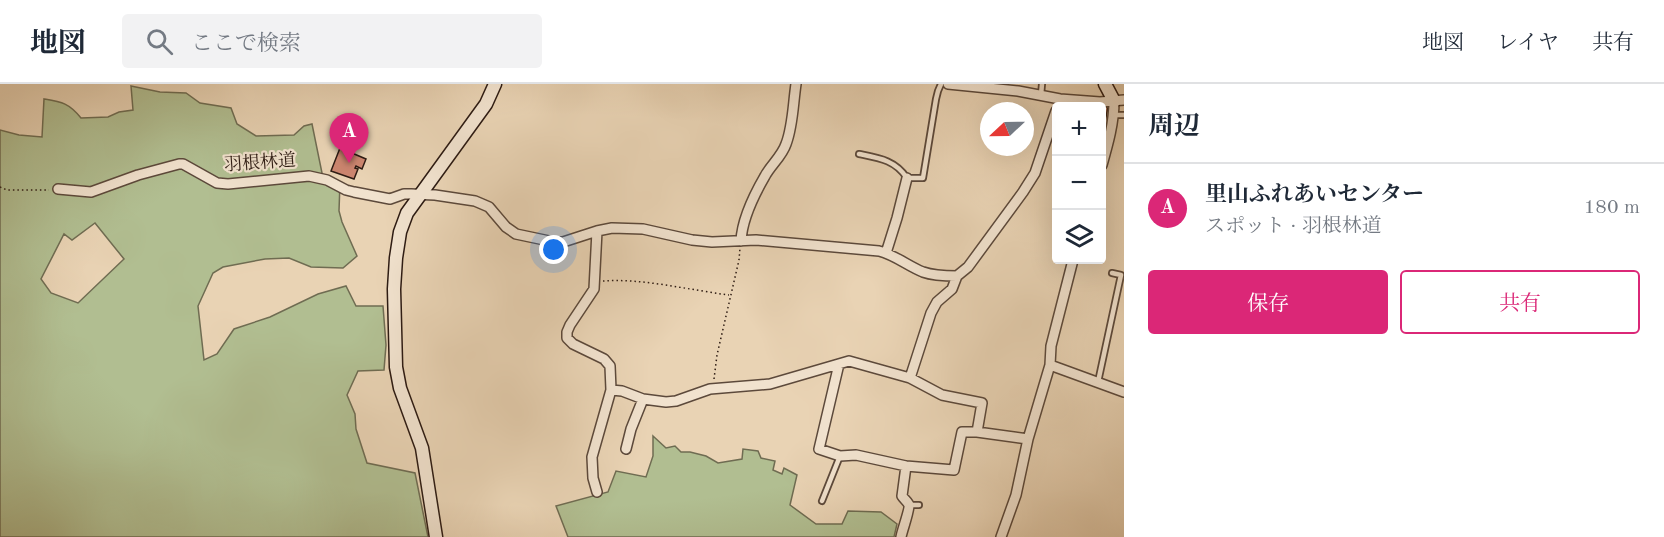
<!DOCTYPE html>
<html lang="ja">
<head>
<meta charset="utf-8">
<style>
  body { margin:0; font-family:"Old Standard TT","Noto Serif JP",serif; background:#f2f2f3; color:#1f2937 }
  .controls { position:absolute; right:18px; top:18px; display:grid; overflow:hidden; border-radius:6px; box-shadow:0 6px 24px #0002 }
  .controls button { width:54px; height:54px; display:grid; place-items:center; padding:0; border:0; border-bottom:2px solid #e0e1e3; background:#fff; color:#1f2937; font:30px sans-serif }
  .compass { position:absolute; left:980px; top:18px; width:54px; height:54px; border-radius:50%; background:#fff; box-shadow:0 6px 24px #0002; rotate:248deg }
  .you { position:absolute; left:554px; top:166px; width:21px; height:21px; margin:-15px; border:4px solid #fff; border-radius:50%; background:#1a73e8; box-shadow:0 0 0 9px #1a73e833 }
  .badge { display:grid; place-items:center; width:39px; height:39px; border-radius:50%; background:#db2777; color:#fff; font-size:20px; font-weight:700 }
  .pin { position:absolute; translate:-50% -50px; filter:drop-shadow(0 2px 3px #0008) }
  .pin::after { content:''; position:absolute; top:32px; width:21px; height:18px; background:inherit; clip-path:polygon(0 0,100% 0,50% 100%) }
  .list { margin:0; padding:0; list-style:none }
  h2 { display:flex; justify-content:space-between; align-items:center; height:78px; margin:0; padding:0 24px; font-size:26px }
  h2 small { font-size:20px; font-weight:400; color:#747a83 }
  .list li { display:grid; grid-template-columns:39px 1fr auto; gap:18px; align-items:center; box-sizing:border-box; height:90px; padding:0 24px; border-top:2px solid #e0e1e3 }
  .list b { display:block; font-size:22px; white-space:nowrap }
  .list p { margin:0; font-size:20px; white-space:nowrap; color:#747a83 }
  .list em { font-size:20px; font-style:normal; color:#747a83 }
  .actions { display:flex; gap:12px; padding:18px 24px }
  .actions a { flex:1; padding:14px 0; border:2px solid #db2777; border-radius:6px; text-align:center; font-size:21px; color:#db2777 }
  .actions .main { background:#db2777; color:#fff }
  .icon { flex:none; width:33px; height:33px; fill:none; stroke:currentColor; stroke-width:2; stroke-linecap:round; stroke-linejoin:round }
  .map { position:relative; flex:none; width:1124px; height:453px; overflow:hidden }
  header { display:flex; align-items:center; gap:36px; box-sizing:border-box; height:84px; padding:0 30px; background:#fff; border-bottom:2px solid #e0e1e3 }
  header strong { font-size:28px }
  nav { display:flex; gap:33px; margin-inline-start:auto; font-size:21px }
  .search { width:420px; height:54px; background:#f2f2f3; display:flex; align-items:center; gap:15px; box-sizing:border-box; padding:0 21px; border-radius:6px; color:#747a83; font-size:22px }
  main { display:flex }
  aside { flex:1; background:#fff }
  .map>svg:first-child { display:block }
</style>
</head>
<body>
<header>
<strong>地図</strong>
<div class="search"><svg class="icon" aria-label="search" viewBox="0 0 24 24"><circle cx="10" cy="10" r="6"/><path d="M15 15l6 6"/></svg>ここで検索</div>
<nav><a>地図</a><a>レイヤ</a><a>共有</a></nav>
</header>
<main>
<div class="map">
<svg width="1124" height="453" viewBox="0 0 1124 453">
  <rect width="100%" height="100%" fill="#e9d3b4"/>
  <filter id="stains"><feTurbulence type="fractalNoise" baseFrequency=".00333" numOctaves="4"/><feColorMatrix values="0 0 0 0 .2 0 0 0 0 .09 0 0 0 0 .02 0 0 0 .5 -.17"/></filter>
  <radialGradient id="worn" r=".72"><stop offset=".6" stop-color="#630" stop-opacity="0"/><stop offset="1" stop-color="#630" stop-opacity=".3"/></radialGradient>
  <!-- green -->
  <path fill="#b1be91" stroke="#6f6c52" stroke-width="1.5" fill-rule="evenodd" d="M131,2l29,6 26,1 14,10 31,5 6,16 19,12 38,-1 10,-9 8,-2 11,54 17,5 -1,28 3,11 15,34 -14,12 -32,-1 -22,-9 -24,1 -42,8 -10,6 -15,33 6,54 13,-6 17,-25 36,-12 48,-23 28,-8 10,20h27l3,39 -2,25 -26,1 -11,24 8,19 1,15 11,34 48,10 13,64h-428v-407l19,5 23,2 2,-38c18,3 25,4 37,19l27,-1 11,-5 14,-2zM95,139l29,36 -46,44 -27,-10 -10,-14 23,-45 8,6z
    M653,352l13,12 9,-2 6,6h9l16,4 12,7 24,-4 1,-10 15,2 3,7 14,3 -2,9 9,4 2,-6 13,7 -7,30 26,19h26l6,-13 33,1 16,12 -3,13h-326l-12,-31 52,-14 8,-21 30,6 7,-21z"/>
  <!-- building -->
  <path fill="#cc856f" stroke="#2d1b13" stroke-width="1.5" d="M1092,21l16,2 -3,15h-3v-16h-10z
    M340,64l26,11 -4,10 -6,-3 -1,2 3,1 -4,10 -23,-8z"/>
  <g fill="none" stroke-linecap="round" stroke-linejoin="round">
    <defs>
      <path id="lane" d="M1041,11l1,-11
        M1114,31h10
        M859,70c20,4 36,6 48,24h16l13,-79 2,-8 3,-7
        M1112,189l9,2
        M1098,298l23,-107
        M822,417l18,-45
        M909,421h10"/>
      <path id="street" d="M948,0l70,7 42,8 40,3 24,-2
        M1102,81c6,-21 12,-42 12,-64
        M58,105l33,3 47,-17 41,-11h4l34,19 11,1 81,-8 18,4 19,10 8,2 36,7 14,-5h7l24,1 40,6 14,6 17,20 10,7 38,8h9l34,-11 15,-3 31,1 49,11 20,2 44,-2 123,11c16,4 29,15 44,21 11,4 23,4 34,4
        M597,147l-3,58 -24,36 -3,7v6l6,6 31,15 6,7 1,24 -19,67 1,21 4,14
        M741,157c1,-22 13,-46 24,-65 6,-11 17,-20 21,-32 7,-18 7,-40 10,-60
        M886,169l11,-35 10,-40
        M839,280l-20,85 21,7 16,-1 50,11 48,4 8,-38h15l51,7
        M1050,281l74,27
        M910,294l21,-65 6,-11 15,-13 5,-13 11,-9 55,-75 12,-19 21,-62
        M611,306l11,1 21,8 23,3 10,-1 34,-12 60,-5 79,-23 61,17 32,17 40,8 -5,29
        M626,365l5,-20 12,-30
        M901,453c1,-6 9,-28 8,-32 -1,-3 -5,-6 -7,-9l4,-30
        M1001,453l15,-42 12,-56 22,-74 1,-19 22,-86"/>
      <path id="secondary" d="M1105,0l9,17
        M436,453l-14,-89 -22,-60 -4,-21 -2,-78 2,-31 4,-26 7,-19 79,-109 9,-20"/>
    </defs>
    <!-- lane casing -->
    <use href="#lane" stroke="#5c493b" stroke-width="8"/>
    <!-- street casing -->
    <use href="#street" stroke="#5c493b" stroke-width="12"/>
    <!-- secondary casing -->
    <use href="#secondary" stroke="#2d1b13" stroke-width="15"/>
    <!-- path -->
    <path stroke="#2d1b13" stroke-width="1.5" stroke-dasharray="1.5 3" stroke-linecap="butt" d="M0,103l7,3h42
      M603,197c39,-3 86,9 126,14
      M714,295l3,-24 22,-95 1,-12"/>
    <!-- lane -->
    <use href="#lane" stroke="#f1e2ce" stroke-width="4.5"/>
    <!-- street -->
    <use href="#street" stroke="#f1e2ce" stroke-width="9"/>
    <!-- secondary -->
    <use href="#secondary" stroke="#f1e2ce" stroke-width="12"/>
  </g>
  <g text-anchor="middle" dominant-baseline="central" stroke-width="4.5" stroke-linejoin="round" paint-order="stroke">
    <!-- street labels -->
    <g font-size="18" fill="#2d1b13" stroke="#f1e2ce">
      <text transform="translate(260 79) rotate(-4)">羽根林道</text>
    </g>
  </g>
  <rect width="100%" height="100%" filter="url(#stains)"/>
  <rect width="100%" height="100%" fill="url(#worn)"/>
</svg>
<div class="controls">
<button>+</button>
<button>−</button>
<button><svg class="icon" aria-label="layers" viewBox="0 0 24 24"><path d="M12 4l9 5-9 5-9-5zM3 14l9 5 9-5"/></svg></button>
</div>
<svg class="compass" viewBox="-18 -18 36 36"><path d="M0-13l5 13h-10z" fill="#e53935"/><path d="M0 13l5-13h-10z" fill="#747a83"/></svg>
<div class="you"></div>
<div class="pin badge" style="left:349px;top:79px">A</div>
</div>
<aside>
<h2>周辺<small></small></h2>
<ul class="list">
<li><span class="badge">A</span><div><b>里山ふれあいセンター</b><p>スポット · 羽根林道</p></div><em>180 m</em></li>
</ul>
<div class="actions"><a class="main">保存</a><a>共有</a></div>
</aside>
</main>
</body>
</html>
